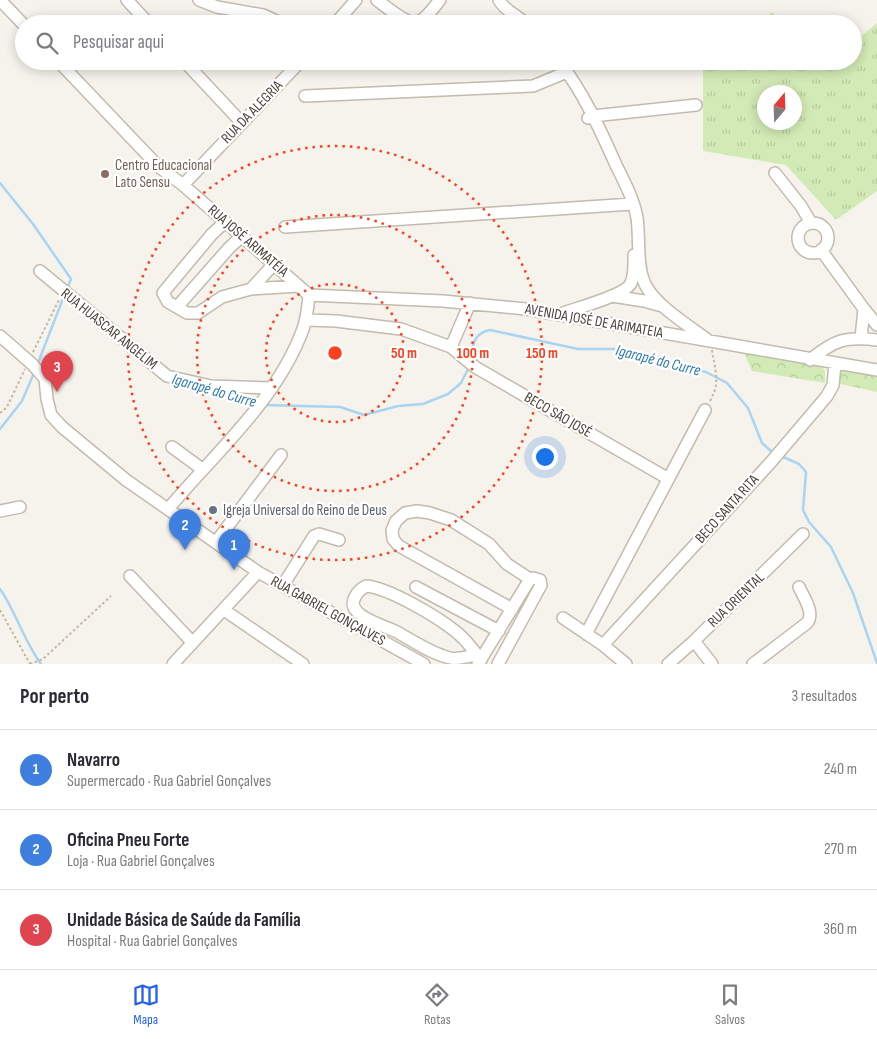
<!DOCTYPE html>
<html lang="pt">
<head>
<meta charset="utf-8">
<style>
  body { margin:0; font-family:"Sofia Sans Condensed",sans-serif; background:#f7f7f7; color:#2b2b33 }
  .compass { position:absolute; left:757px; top:85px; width:45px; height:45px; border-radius:50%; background:#fff; box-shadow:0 2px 12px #0003; rotate:19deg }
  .you { position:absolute; left:544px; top:456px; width:18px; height:18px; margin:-12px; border:4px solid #fff; border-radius:50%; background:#1a73e8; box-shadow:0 0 0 8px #1a73e833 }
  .badge { display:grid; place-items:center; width:32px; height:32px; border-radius:50%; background:#2563eb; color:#fff; font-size:16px; font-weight:700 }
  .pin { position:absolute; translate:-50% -41px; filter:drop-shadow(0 1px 2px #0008) }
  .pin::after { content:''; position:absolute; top:26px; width:18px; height:15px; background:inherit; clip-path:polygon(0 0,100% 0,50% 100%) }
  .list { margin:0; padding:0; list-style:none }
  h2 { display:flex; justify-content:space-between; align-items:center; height:65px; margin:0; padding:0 20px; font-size:21px }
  h2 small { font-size:16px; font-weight:400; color:#7c7c81 }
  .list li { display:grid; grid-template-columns:32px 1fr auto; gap:15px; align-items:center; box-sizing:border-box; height:80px; padding:0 20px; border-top:1px solid #e1e1e2 }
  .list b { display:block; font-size:19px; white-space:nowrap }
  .list p { margin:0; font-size:16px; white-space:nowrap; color:#7c7c81 }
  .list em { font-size:16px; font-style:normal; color:#7c7c81 }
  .icon { flex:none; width:28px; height:28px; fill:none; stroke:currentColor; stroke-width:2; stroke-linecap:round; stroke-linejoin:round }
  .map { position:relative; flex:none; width:877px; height:664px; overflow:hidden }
  .search { position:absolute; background:#fff; box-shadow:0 2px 12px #0003; left:15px; right:15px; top:15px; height:55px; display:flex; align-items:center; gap:12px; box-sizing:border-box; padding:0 18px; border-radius:28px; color:#7c7c81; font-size:19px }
  .sheet { height:305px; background:#fff }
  nav { display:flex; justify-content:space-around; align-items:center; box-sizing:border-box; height:70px; border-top:1px solid #e1e1e2; background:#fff; font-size:14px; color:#7c7c81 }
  nav a { display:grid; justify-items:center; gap:2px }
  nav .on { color:#2563eb }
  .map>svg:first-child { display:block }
</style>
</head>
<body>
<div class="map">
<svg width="877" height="664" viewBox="0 0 877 664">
  <defs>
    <pattern id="grass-tufts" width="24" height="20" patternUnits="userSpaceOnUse" patternTransform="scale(1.25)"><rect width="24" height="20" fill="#d2eab5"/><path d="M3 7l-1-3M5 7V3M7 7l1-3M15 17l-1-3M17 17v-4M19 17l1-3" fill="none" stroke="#b6ca9c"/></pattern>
    <pattern id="park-crowns" width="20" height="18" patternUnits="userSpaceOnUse" patternTransform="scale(1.25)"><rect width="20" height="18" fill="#d2eab5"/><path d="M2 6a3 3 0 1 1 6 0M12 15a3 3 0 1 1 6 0" fill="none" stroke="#b6ca9c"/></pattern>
  </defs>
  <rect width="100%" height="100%" fill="#f6f3ec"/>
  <!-- grass -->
  <path fill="url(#grass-tufts)" fill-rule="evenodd" d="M772,12l11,12h-25z
    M877,23v168l-41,29 -50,-55 -83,-14v-81l10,-9h107l5,5 6,-5h22v-18zM764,92h30v30h-30z"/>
  <!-- park -->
  <path fill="url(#park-crowns)" d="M744,353l78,14 3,4v12l-73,-12z
    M838,367l39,6v19l-41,-9z"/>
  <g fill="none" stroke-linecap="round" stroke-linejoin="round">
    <!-- stream -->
    <path stroke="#a9d4f2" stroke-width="2.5" d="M0,183l33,41 38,55 -4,10
      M470,359c3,-15 4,-26 20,-29l88,19h36l92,23 21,11 21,25 14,35 11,10
      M38,363l26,-67
      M220,392l36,11
      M263,405l77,2 24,8 34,-9 25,-2 25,-10 13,-11 8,-16
      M0,429l22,-28 12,-28
      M781,456l18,8 7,8 -3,38 6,12 22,25 22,46 24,70
      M0,589c16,23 24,52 41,75"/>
    <defs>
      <path id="minor" d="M0,0l24,25
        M127,0l22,24
        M199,0l18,7 46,8 20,9
        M377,0c8,6 32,26 41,22 8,-3 16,-15 22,-22
        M499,0c6,11 18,15 27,24
        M335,24l21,-24
        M58,61l100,105 25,19 126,110
        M184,61l58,62
        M559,61c24,31 41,68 57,104 8,16 18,35 21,53 3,20 -1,50 9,68 10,20 45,41 63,55
        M305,96l228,-10 34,-14
        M588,118l5,-2 103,-11
        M775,173l26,33 10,17
        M183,185l118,-124
        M225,222l-13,12 -45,54 -4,5 5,9 19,11h11l24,-16 29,-8 23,-25
        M798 238a15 15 0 1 1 30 0a15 15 0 1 1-30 0Z
        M285,227l347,-23
        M821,250l43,59 -3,29
        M40,271l127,105 44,10 61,2
        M251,289l48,-3
        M309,295l134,6 83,8 351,61
        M612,296l32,5 18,5
        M177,307l52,-59 13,-12
        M864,309l13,16
        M563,313c14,-5 63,-18 68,-30 4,-9 3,-20 3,-28
        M306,320l30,1 65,8 50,18 24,20 192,111
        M0,336l32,28 13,15 2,20 4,16 11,12 64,53 132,92 166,92
        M451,347l19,-44
        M810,360c24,-20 36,-24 67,-20
        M172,447l30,22
        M168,509c48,-57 109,-109 135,-180 4,-11 5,-23 6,-34
        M0,511l20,-4
        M216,542l65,-87
        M130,576l62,66
        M283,585l31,-49 5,-2 20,6
        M416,587l83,44
        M224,610l79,54
        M563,618l40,27 23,19
        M586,634l119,-224
        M694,641l18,23
        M603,645l168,-183 56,-66 6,-11 2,-21
        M477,655c-9,1 -19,5 -27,3 -18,-4 -37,-17 -53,-26 -11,-6 -53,-16 -42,-35 3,-6 6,-8 11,-11 23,2 70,30 89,45 11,8 18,19 26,29
        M173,664l85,-92
        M478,664l52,-85
        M498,664l43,-79 -1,-5 -7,-2 -3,1 -23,-15 -18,-20 -38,-24 -21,-7 -13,-2 -12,2 -9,8 -4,9 1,9 6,7 113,63
        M668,664l26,-23 109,-107
        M753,664l54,-41c8,-10 -3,-25 -8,-36"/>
    </defs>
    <!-- minor casing -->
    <use href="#minor" stroke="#c2bbae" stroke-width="14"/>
    <!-- path -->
    <path stroke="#c4b79f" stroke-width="2" stroke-dasharray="2.5 2.5" stroke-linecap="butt" d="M33,352l26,-52
      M710,401c11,-20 5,-29 2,-51
      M0,413l7,-6 18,-38
      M0,610l30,54
      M30,664l13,-5 68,-63"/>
    <!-- minor -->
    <use href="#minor" stroke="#fff" stroke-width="11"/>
  </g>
  <!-- distance rings -->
  <g fill="none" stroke="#fc3f1d" stroke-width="2.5" stroke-dasharray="2.5 5">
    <circle cx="335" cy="353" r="69"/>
    <circle cx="335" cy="353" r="138"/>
    <circle cx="335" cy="353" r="207"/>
  </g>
  <!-- markers -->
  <circle fill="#8d6e63" stroke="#fff" stroke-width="2" cx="105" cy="174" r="5"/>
  <circle fill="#6b7280" stroke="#fff" stroke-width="2" cx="213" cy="510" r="5"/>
  <g text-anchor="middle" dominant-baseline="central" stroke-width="4.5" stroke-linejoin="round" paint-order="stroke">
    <!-- street labels -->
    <g font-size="15" fill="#4b4439" stroke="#fff">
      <text transform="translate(252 112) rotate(-46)">RUA DA ALEGRIA</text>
      <text transform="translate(248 241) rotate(41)">RUA JOSÉ ARIMATÉIA</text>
      <text transform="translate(594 321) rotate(10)">AVENIDA JOSÉ DE ARIMATEIA</text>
      <text transform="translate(109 329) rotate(39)">RUA HUASCAR ANGELIM</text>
      <text transform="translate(558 415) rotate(30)">BECO SÃO JOSÉ</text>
      <text transform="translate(727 509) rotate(-48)">BECO SANTA RITA</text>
      <text transform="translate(736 600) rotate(-44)">RUA ORIENTAL</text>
      <text transform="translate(328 611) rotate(29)">RUA GABRIEL GONÇALVES</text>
    </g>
    <!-- education labels -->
    <g font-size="15" fill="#785e54" stroke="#fff" text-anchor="start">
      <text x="115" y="165">Centro Educacional<tspan x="115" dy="17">Lato Sensu</tspan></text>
    </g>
    <!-- worship labels -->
    <g font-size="15" fill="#5b616d" stroke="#fff" text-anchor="start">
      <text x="223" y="510">Igreja Universal do Reino de Deus</text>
    </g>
    <!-- water labels -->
    <g font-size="16" font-style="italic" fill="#2e7ab2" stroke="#fff">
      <text transform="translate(658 361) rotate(14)">Igarapé do Curre</text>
      <text transform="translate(214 391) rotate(16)">Igarapé do Curre</text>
    </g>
  </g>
  <circle cx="335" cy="353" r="8" fill="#fc3f1d" stroke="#fff" stroke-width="2.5"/>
  <g font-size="15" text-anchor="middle" font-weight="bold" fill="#fc3f1d" stroke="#fff" stroke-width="4.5" stroke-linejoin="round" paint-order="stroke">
    <text x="404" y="358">50 m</text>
    <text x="473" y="358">100 m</text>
    <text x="542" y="358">150 m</text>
  </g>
</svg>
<svg class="compass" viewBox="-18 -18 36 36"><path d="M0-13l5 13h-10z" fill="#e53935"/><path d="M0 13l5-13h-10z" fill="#7c7c81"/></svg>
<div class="you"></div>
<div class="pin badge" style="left:234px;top:570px;background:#3f7fe0">1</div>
<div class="pin badge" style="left:185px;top:550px;background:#3f7fe0">2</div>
<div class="pin badge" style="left:57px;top:392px;background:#e0444e">3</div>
<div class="search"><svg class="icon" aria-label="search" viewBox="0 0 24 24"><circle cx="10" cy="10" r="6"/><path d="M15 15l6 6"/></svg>Pesquisar aqui</div>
</div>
<section class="sheet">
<h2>Por perto<small>3 resultados</small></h2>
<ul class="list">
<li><span class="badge" style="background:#3f7fe0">1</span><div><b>Navarro</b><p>Supermercado · Rua Gabriel Gonçalves</p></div><em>240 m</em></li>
<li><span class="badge" style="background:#3f7fe0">2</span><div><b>Oficina Pneu Forte</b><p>Loja · Rua Gabriel Gonçalves</p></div><em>270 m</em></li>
<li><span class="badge" style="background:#e0444e">3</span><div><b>Unidade Básica de Saúde da Família</b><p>Hospital · Rua Gabriel Gonçalves</p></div><em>360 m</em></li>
</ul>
</section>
<nav>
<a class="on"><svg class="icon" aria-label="map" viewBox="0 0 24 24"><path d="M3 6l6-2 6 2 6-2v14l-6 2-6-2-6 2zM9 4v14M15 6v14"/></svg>Mapa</a>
<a><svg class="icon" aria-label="directions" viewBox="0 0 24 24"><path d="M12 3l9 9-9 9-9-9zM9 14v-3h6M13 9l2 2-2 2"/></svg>Rotas</a>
<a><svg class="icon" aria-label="saved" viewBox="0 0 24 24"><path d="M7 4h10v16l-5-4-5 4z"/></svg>Salvos</a>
</nav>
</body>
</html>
